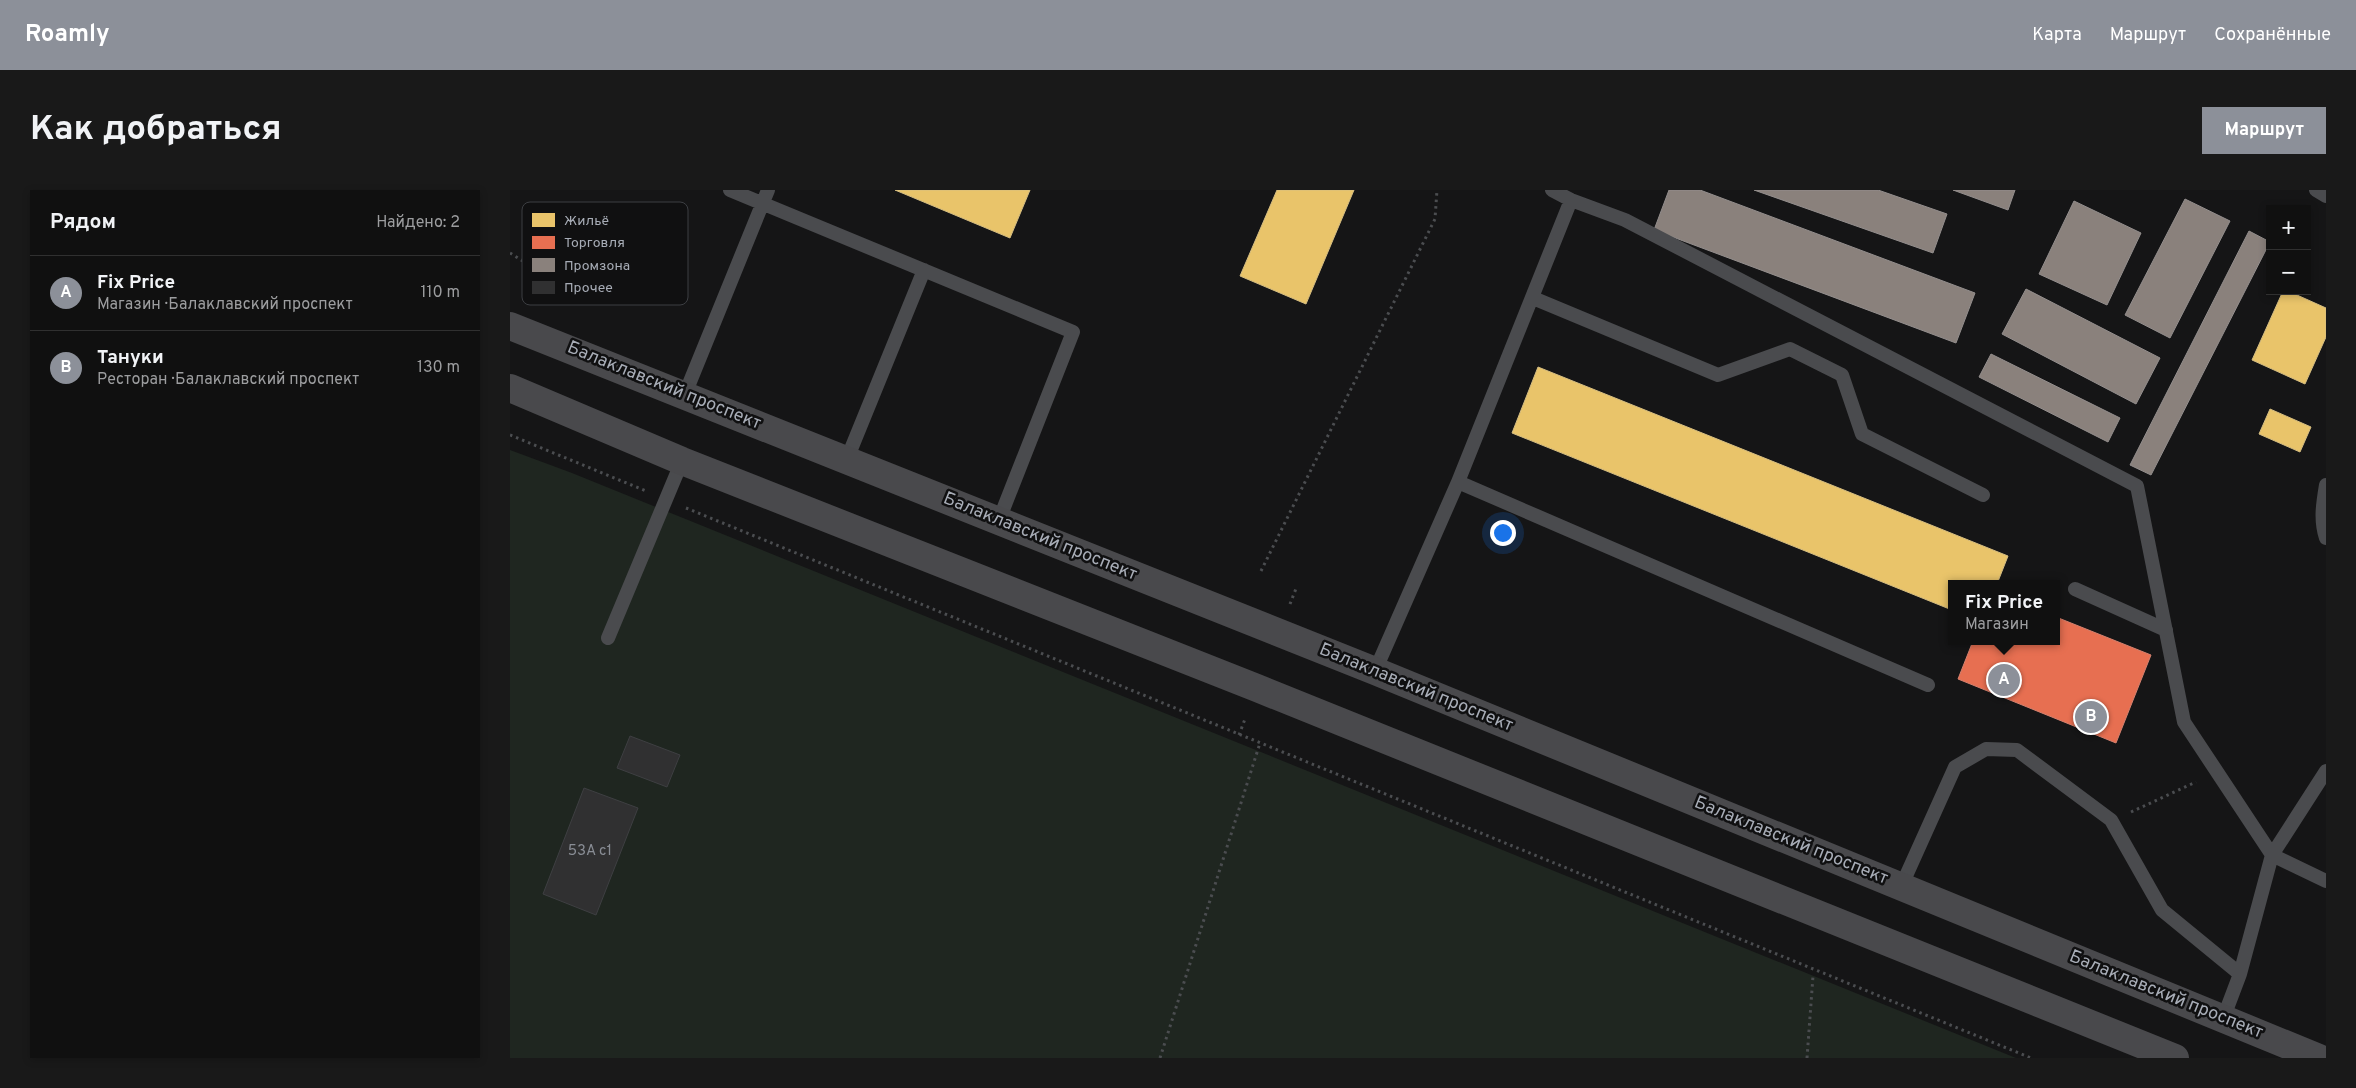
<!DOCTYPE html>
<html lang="ru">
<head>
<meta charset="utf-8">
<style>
  body { margin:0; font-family:Overpass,sans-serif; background:#191919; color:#f1f3f6 }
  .controls { position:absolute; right:15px; top:15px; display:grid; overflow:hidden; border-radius:0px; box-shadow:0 2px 8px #0003 }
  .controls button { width:45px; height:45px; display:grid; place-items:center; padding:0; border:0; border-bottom:1px solid #303030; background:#101010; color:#f1f3f6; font:25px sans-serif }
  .you { position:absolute; left:992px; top:342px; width:18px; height:18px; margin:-12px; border:4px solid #fff; border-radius:50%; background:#1a73e8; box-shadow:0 0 0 8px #1a73e833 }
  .badge { display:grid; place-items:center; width:32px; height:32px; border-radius:50%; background:#8c9099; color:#fff; font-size:16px; font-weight:700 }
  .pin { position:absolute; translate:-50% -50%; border:2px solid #fff; box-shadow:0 1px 5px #0006 }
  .popup { position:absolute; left:1438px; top:390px; width:112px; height:65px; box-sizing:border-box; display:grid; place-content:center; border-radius:0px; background:#101010; filter:drop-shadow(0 1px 4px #0005); font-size:16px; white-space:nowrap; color:#9c9d9f }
  .popup b { font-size:19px; color:#f1f3f6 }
  .popup::after { content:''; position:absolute; left:50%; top:100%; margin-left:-10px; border:10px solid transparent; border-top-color:#101010 }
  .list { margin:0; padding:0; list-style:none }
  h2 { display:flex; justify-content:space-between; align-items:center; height:65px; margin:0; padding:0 20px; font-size:21px }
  h2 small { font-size:16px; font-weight:400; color:#9c9d9f }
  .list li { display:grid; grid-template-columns:32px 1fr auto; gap:15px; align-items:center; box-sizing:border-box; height:75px; padding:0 20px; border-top:1px solid #303030 }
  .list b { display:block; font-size:19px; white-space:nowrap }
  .list p { margin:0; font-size:16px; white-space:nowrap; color:#9c9d9f }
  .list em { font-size:16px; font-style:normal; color:#9c9d9f }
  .map { position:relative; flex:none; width:1816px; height:868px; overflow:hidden; border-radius:0px }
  header { display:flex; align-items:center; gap:30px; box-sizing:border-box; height:70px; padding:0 25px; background:#8c9099; color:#fff }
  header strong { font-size:24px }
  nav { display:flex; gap:28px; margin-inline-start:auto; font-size:18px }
  .intro { display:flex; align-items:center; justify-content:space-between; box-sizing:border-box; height:120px; padding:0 30px }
  h1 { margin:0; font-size:35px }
  .button { padding:12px 22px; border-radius:0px; background:#8c9099; color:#fff; font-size:18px; font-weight:700 }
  main { display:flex; gap:30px; padding:0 30px }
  aside { flex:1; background:#101010; border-radius:0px; box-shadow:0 2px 8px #0003 }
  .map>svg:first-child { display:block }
</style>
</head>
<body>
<header>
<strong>Roamly</strong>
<nav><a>Карта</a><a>Маршрут</a><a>Сохранённые</a></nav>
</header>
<div class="intro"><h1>Как добраться</h1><a class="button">Маршрут</a></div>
<main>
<aside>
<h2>Рядом<small>Найдено: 2</small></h2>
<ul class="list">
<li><span class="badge">A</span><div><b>Fix Price</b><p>Магазин · Балаклавский проспект</p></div><em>110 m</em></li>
<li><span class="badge">B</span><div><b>Тануки</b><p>Ресторан · Балаклавский проспект</p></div><em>130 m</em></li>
</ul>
</aside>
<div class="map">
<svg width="1816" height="868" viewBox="0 0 1816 868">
  <rect width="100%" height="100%" fill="#151516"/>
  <!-- green -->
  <path fill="#1f2620" d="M0,260l62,23 1444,585h-1506z"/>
  <!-- homes -->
  <path fill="#e9c46a" stroke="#d5bd81" d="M385,0h135l-20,48z
    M767,0h77l-48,114 -66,-28z
    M1773,101h5l38,17v29l-21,47 -53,-24z
    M1028,177l470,189 -11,28h-45v26l-440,-177z
    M1760,219l41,18 -11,25 -41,-18z"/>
  <!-- shops -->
  <path fill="#e76f51" stroke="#d4816f" d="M1546,427l95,38 -35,88 -158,-64 15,-38h83z"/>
  <!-- industry -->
  <path fill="#8a817c" stroke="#938e8d" d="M1159,0h31l275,103 -19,50 -302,-113z
    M1244,0h124l69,24 -14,39z
    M1443,0h62l-7,20z
    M1675,9l45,22 -60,117 -45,-23z
    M1564,11l67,32 -34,72 -68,-31z
    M1739,41l21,11 -119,233 -21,-10z
    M1516,99l134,69 -24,46 -134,-70z
    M1481,164l129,64 -12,24 -129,-65z"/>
  <!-- building -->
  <path fill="#303031" stroke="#3e3f42" d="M120,546l50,19 -13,32 -50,-19z
    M74,598l54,20 -42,107 -53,-21z"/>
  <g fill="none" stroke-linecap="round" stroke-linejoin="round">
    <!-- path -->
    <path stroke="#4b4d50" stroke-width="3" stroke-dasharray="2.5 4" stroke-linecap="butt" d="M0,63l37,23
      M0,245l136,56
      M176,318l1345,550
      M751,381l174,-352 2,-29
      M780,414l7,-18
      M729,545l6,-16
      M1621,622l65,-30
      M650,868l100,-315
      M1297,868l6,-82"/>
    <!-- service -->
    <path stroke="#4a4b4e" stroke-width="14" d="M220,0l343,142 -74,188
      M1042,0l19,10 54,20 512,266 47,236 88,133 54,26
      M1806,0l10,6
      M1023,108l185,77 72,-26 52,26 20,59 121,61
      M175,204l83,-204
      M337,269l77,-189
      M948,292l470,203
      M1816,295c-3,18 -6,35 0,53
      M1565,399l91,41
      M98,448l74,-177
      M865,481l83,-189 113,-282
      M1391,697l54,-120 31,-18 31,1 94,70 51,90 78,64
      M1713,829l17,-45 32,-119 54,-84"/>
    <!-- secondary -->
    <path stroke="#49494c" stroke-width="28" d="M0,136l865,345 944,387
      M0,198l172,73 575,227 918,370"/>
  </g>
  <g text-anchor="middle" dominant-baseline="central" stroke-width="5" stroke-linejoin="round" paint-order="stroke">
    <!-- number labels -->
    <g font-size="15" fill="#898d95">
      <text x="80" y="661">53А с1</text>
    </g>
    <!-- street labels -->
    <g font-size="18" fill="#a7acb6" stroke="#101011">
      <text transform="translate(154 196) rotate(22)">Балаклавский проспект</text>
      <text transform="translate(530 347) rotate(22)">Балаклавский проспект</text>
      <text transform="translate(906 498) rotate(22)">Балаклавский проспект</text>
      <text transform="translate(1281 651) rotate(22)">Балаклавский проспект</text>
      <text transform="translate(1656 805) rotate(22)">Балаклавский проспект</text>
    </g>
  </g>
  <!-- legend -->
  <rect x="12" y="12" width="166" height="103" rx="8" fill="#101011" stroke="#3d3f43" stroke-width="1"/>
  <rect x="22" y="23" width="23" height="14" fill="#e9c46a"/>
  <rect x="22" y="46" width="23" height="13" fill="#e76f51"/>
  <rect x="22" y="68" width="23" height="14" fill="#8a817c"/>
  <rect x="22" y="91" width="23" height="13" fill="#303031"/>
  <g font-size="14" fill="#a7acb6">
    <text x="54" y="35">Жильё</text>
    <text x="54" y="57">Торговля</text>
    <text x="54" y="80">Промзона</text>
    <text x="54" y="102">Прочее</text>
  </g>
</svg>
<div class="controls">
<button>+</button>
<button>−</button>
</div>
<div class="you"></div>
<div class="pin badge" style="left:1494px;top:490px">A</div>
<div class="popup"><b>Fix Price</b>Магазин</div>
<div class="pin badge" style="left:1581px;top:527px">B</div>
</div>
</main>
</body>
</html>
